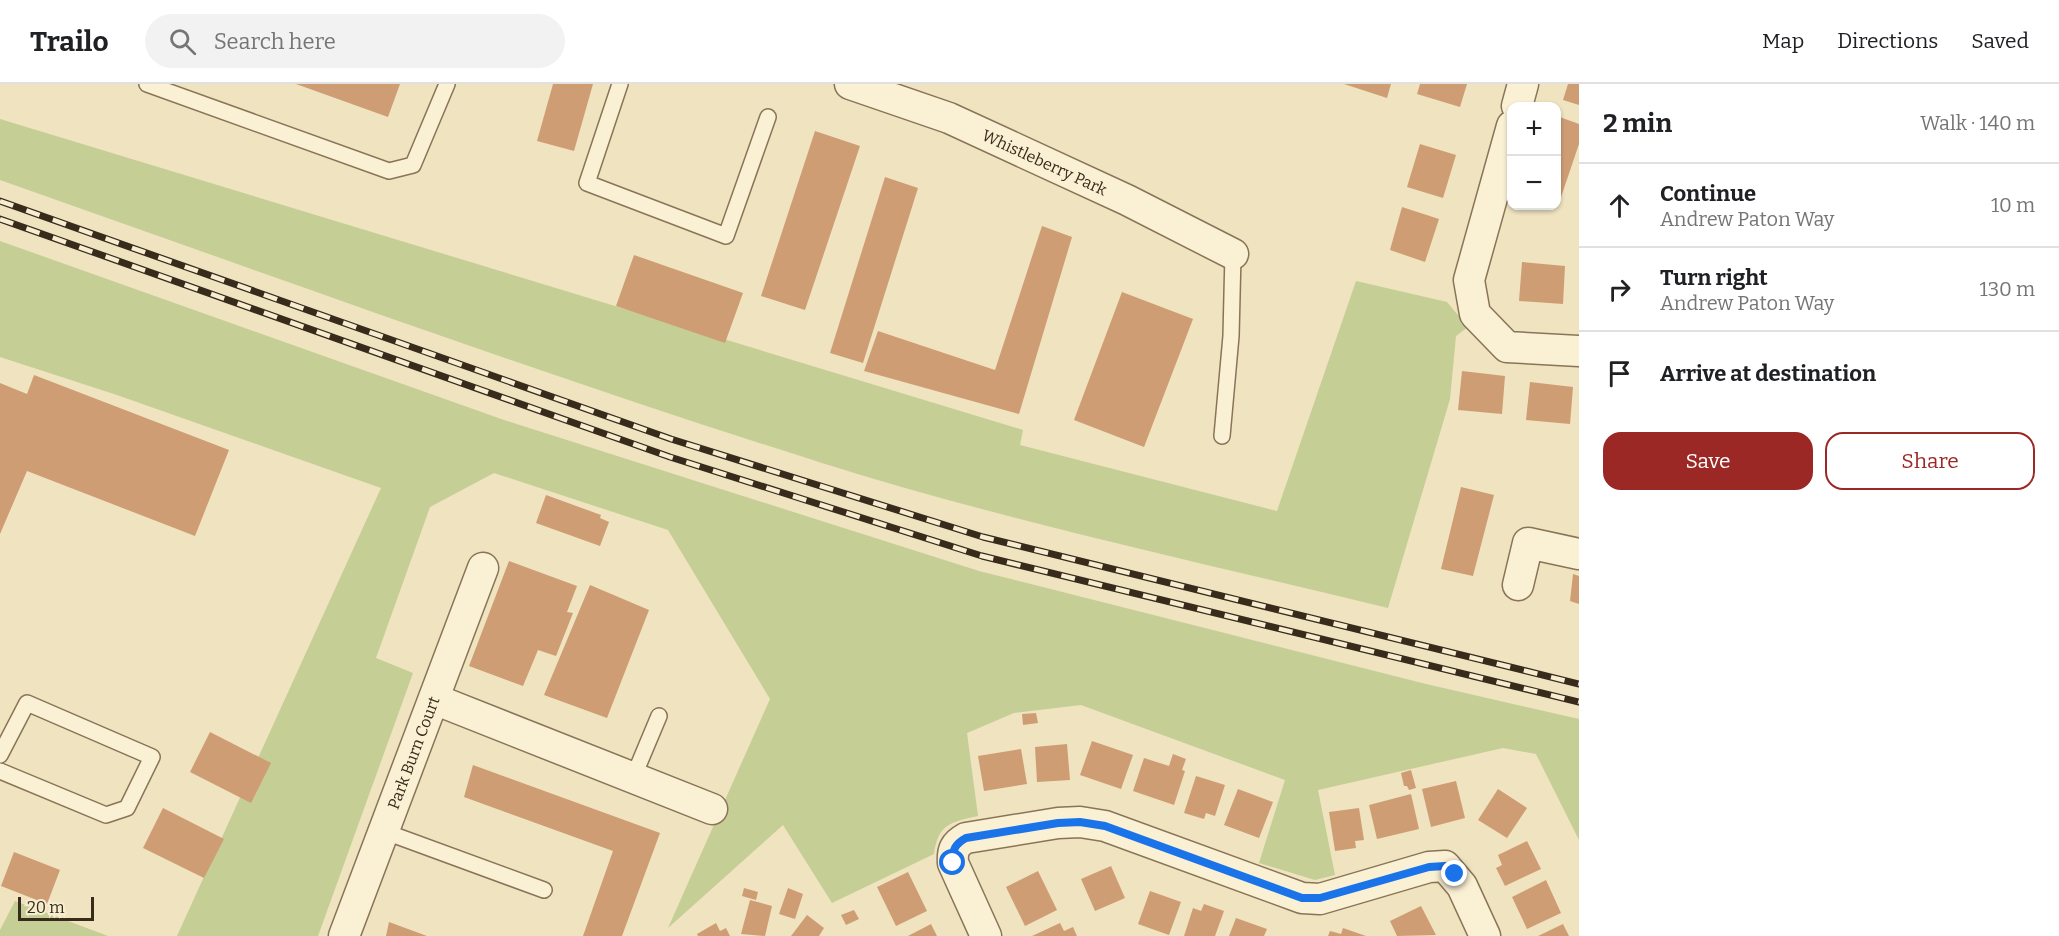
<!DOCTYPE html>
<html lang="en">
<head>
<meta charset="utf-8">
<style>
  body { margin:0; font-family:Bitter,serif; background:#f2f2f2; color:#202124 }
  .controls { position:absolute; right:18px; top:18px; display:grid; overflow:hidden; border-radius:12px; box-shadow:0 2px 4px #0004 }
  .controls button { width:54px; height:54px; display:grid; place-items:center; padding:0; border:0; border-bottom:2px solid #e0e0e0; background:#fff; color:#202124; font:30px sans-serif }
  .scale { position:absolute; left:18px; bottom:15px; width:76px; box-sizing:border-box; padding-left:6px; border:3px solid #382b1c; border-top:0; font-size:16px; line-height:21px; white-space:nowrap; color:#382b1c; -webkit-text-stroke:4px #f7edd0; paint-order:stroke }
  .stop { position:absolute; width:18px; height:18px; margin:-14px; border:4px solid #1a73e8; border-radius:50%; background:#fff }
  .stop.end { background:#1a73e8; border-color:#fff; box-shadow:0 2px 6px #0008 }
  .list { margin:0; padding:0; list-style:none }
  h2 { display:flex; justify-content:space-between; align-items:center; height:78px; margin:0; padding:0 24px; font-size:26px }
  h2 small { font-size:20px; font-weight:400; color:#757577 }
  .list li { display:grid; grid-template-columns:39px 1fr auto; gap:18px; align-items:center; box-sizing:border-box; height:84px; padding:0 24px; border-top:2px solid #e0e0e0 }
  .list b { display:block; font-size:22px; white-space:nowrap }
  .list p { margin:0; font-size:20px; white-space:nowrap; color:#757577 }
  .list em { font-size:20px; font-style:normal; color:#757577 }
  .actions { display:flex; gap:12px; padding:18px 24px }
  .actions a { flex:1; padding:14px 0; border:2px solid #9b2825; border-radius:18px; text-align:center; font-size:21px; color:#9b2825 }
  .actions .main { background:#9b2825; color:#fff }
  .icon { flex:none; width:33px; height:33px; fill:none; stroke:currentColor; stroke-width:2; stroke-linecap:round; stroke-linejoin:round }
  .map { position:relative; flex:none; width:1579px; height:852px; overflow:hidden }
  header { display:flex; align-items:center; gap:36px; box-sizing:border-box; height:84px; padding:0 30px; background:#fff; border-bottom:2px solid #e0e0e0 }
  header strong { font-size:28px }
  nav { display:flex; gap:33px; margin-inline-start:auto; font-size:21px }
  .search { width:420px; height:54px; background:#f2f2f2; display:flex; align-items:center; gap:15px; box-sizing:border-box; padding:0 21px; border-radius:33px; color:#757577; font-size:22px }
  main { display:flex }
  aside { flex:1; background:#fff }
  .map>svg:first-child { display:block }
</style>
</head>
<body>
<header>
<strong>Trailo</strong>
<div class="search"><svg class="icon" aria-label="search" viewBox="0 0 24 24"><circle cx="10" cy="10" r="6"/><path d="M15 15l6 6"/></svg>Search here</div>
<nav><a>Map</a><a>Directions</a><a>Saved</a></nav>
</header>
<main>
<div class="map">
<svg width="1579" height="852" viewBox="0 0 1579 852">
  <rect width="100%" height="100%" fill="#efe3c0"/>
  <!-- green -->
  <path fill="#c5ce94" d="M0,35l1023,311 -3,15 257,66 79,-230 91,21 21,25 -12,9 -6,63 -62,209c-189,-46 -381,-87 -566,-145 -276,-87 -549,-187 -822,-283z
    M0,157l504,179 475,151 447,113 153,35v121l-43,-86 -33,-6 -185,42 17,85 -20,5 -56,-17 26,-83 -204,-75 -67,8 -47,20 11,83c-26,6 -40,7 -44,38l-102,49 -49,-78 -115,103 102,-229 -102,-169 -174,-57 -64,34 -54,151 37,15 -95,263h-141l204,-448 -264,-93 -117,-38z
    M15,817l93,35h-108v-6z"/>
  <!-- building -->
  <path fill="#cf9d74" d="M296,0h104l-12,33z
    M553,0h40l-19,67 -37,-10z
    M1344,0h47l-4,14z
    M1420,0h47l-7,23 -43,-13z
    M1568,0h11v21l-16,-5z
    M1557,32l22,8v20l-20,59 -2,-1z
    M815,47l45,15 -55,164 -44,-14z
    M1420,60l36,11 -13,43 -36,-11z
    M885,93l33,11 -55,175 -33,-10z
    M1402,123l37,12 -14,43 -35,-12z
    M1042,142l30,11 -53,177 -155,-43 14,-40 117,39z
    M634,171l109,38 -18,50 -109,-37z
    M1522,178l43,4 -2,38 -44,-3z
    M1122,208l71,27 -49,128 -70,-27z
    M1462,287l43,5 -3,38 -44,-4z
    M34,291l195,75 -34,86 -168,-65 -27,63v-151l27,11z
    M1530,298l43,5 -3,37 -44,-4z
    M1461,403l33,8 -21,81 -32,-7z
    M546,411l55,20 -1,3 9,4 -9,24 -64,-23z
    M509,477l68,25 -10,26 6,1 -17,43 -18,-6 -15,36 -54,-20z
    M1573,490l6,2v28l-9,-3z
    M590,501l59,25 -42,108 -63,-23z
    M1036,629l2,10 -15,2 -1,-11z
    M210,648l61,31 -20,40 -61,-31z
    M1092,657l41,14 -12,34 -41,-14z
    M1067,660l3,36 -33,2 -2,-35z
    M1021,665l6,35 -43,7 -6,-35z
    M1173,670l13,5 -4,11 3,1 -11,34 -41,-14 11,-33 25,8z
    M473,681l187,68 -38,103h-39l30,-85 -149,-54z
    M1411,686l5,18 -7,2 -2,-4h-3l-3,-13z
    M1196,692l29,9 -10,31 -9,-3 -2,6 -20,-6z
    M1456,697l9,37 -34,9 -9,-38z
    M1238,705l35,13 -14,36 -35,-13z
    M1498,705l29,19 -20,30 -29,-18z
    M1411,710l8,35 -42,10 -8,-34z
    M163,724l61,31 -20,39 -61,-30z
    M1359,724l5,32 -9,1 1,7 -21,3 -6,-39z
    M1527,757l14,28 -36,17 -9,-18 6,-3 -4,-10z
    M14,768l46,18 -13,34 -46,-18z
    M1111,782l14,32 -30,13 -14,-32z
    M1038,787l19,39 -32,16 -19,-39z
    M908,788l19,39 -31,15 -19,-39z
    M1546,796l15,33 -34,16 -15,-32z
    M744,804l14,4 -2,8 -14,-4z
    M788,804l15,6 -8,25 -16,-5z
    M1150,807l31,11 -12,33 -31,-11z
    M750,816l22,6 -7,30 -24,-2z
    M1204,820l20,7 -9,25h-31l9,-28 8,3z
    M1421,822l15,29 -39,1 -7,-15z
    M854,826l5,9 -13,6 -5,-10z
    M807,831l17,13 -5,8h-28z
    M1236,834l31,11 -3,7h-35z
    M389,838l38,14h-41z
    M716,839l4,8 6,-3 4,8h-32l-1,-2z
    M1060,839l4,8 9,-4 4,9h-45z
    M931,840l6,12h-29z
    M1563,840l6,12h-31z
    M1343,844l23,8h-38l2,-5 11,3z"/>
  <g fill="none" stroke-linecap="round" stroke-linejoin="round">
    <defs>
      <path id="lane" d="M147,0l242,87 24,-6 34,-81
        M620,0l-33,99 139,53 42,-119
        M1222,352l9,-100 2,-82
        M0,671l27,-52 125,54 -25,51 -21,7 -106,-44
        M633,694l26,-62
        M383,747l161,59"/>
      <g id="street">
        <path id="s1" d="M850,0l99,34 178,82 106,54"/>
        <path d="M1517,22l6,-22"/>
        <path d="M1512,42l-43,154 6,34 32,33 72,4"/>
        <path d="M1518,501l10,-42 51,11"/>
        <path d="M434,615l278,110"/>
        <path id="s2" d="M344,852l139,-368"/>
        <path d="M986,852l-33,-73c-1,-13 2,-19 13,-25l92,-15 22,-1 25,4 197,72 18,1 109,-32 16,-1 17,20 23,50"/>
      </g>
    </defs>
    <!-- lane casing -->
    <use href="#lane" stroke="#897457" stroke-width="18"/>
    <!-- street casing -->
    <use href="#street" stroke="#897457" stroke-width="33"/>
    <!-- lane -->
    <use href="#lane" stroke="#faf0d4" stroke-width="15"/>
    <!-- street -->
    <use href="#street" stroke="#faf0d4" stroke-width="30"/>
    <defs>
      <path id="rail" d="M0,117l671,238 312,98 596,147
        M0,135l670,238 312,99 597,146"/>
    </defs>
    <!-- rail casing -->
    <use href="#rail" stroke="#382b1c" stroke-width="7"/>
    <!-- rail -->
    <use href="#rail" stroke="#f7edd0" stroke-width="4.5" stroke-dasharray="14" stroke-linecap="butt"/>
  </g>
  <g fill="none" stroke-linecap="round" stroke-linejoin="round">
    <!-- route -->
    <path stroke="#1a73e8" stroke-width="8" d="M953,779c-1,-13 2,-19 13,-25l92,-15 22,-1 25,4 197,72h18l109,-31 16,-1 10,8"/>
  </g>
  <g text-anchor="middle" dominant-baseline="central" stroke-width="4.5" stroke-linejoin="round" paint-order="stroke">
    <!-- street labels -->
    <g font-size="16" fill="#382b1c" stroke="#f7edd0">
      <text stroke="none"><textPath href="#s1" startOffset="210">Whistleberry Park</textPath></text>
      <text stroke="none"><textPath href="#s2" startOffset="196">Park Burn Court</textPath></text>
    </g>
  </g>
</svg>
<div class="controls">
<button>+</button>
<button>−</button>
</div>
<div class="scale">20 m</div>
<div class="stop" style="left:953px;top:779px"></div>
<div class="stop end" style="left:1455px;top:790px"></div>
</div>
<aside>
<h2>2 min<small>Walk · 140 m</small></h2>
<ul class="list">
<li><svg class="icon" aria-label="ahead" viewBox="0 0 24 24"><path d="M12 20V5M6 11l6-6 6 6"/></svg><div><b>Continue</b><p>Andrew Paton Way</p></div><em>10 m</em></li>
<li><svg class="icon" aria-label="right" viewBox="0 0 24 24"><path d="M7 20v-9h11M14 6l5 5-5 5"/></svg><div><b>Turn right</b><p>Andrew Paton Way</p></div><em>130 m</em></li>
<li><svg class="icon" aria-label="arrive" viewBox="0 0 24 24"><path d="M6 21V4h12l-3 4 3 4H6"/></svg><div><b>Arrive at destination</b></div></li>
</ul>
<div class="actions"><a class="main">Save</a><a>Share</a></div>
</aside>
</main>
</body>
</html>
